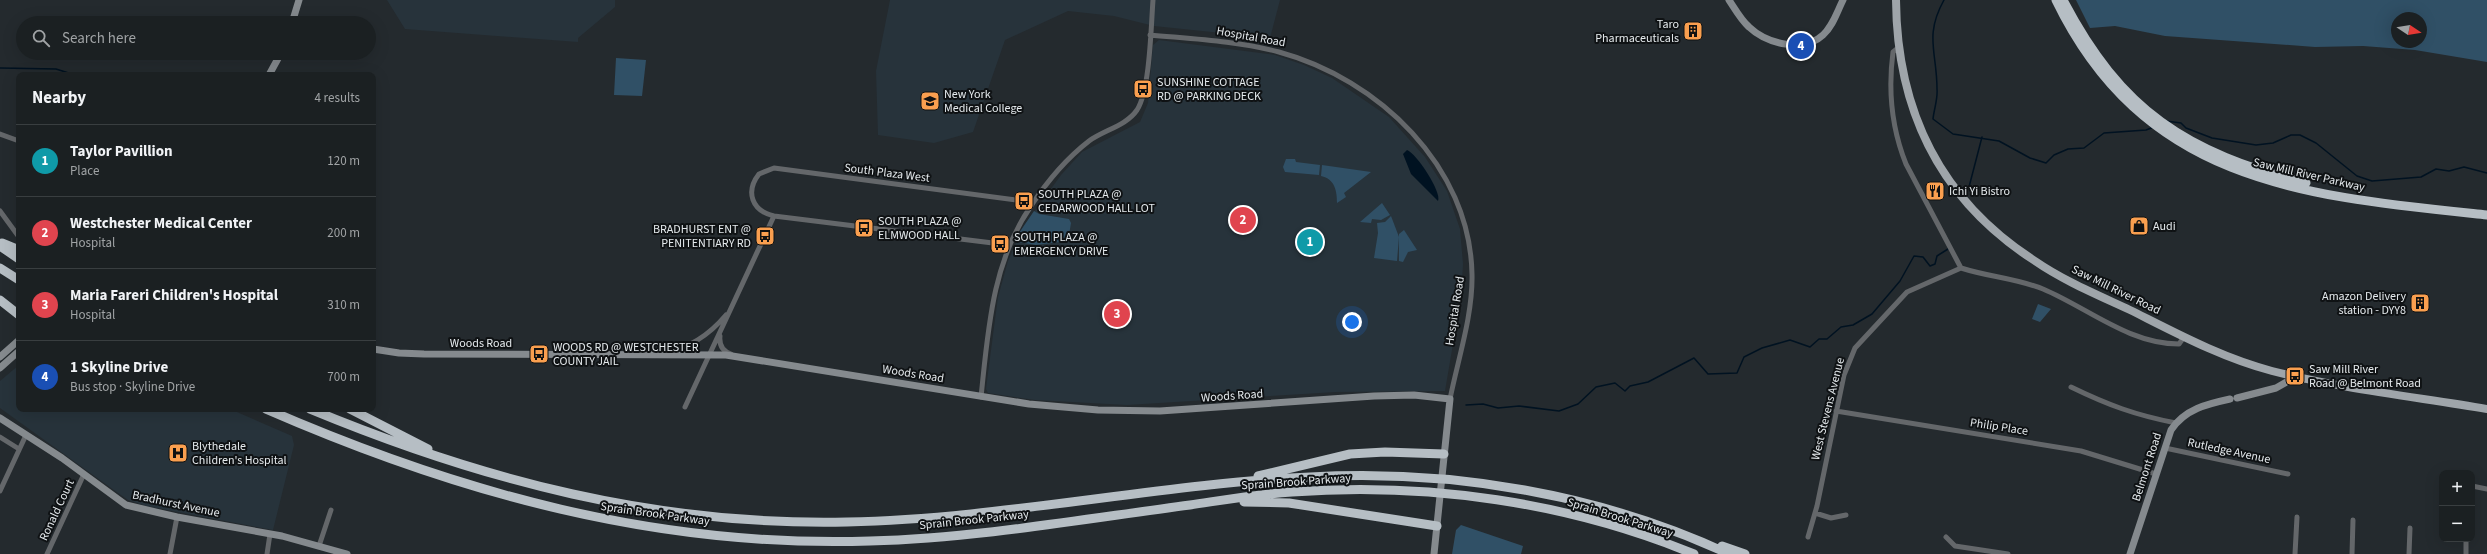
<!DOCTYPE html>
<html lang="en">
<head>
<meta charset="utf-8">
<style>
  body { margin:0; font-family:"Source Sans 3",sans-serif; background:#282d2f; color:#f1f3f6 }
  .controls { position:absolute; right:12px; bottom:12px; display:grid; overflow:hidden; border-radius:8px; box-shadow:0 4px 16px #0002 }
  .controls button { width:36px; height:36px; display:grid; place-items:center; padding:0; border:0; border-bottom:1px solid #393e40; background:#1b2022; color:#f1f3f6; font:20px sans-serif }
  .compass { position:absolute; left:2391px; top:12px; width:36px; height:36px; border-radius:50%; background:#1b2022; box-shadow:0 4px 16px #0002; rotate:102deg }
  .you { position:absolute; left:1352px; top:322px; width:14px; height:14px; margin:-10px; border:3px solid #fff; border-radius:50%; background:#1a73e8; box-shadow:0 0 0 6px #1a73e833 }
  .badge { display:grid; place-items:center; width:26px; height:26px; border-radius:50%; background:#fa9f4f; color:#fff; font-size:13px; font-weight:700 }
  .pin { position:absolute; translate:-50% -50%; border:2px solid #fff; box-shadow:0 1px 4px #0006 }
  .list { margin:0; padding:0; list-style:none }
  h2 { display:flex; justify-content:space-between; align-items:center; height:52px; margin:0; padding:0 16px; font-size:17px }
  h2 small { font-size:13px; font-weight:400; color:#a0a3a5 }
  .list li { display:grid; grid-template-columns:26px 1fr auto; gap:12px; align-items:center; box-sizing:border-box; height:72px; padding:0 16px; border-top:1px solid #393e40 }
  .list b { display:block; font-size:15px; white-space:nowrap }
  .list p { margin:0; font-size:13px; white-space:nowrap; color:#a0a3a5 }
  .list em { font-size:13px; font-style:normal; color:#a0a3a5 }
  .icon { flex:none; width:22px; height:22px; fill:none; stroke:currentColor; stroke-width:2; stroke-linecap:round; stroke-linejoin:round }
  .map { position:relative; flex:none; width:2487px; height:554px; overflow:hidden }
  .search { position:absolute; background:#1b2022; box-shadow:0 4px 16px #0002; left:16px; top:16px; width:360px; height:44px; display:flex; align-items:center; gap:10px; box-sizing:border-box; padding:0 14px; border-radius:22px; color:#a0a3a5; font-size:15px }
  .panel { position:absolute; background:#1b2022; box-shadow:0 4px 16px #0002; left:16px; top:72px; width:360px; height:340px; border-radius:8px }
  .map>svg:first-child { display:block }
</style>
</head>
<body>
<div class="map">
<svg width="2487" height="554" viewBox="0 0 2487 554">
  <rect width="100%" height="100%" fill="#242a2e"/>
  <!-- built -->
  <path fill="#27333b" d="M387,0h228v7l-37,31v4l-173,-13z
    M890,0h390l-10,38 -116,-12 -40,-10 -46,-5 -63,29 -32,92 -39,11 -56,-8 -2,-64z
    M1159,40l116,15 29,10 28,13 57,39 36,40 22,34 13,38 3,35 -2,33 -16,94 -109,1 -209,13 -92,-5 -47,-7 -2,-4 2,-16 10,-76 10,-36 15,-34 38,-52 21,-23 58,-30 8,-19 5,-58z
    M19,365v44h211l62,27 2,9 -21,85 -127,-24 -18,-6 -10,-7 -118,-85v-27z"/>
  <!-- green -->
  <path fill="#305066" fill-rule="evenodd" d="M2076,0h411v62l-72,-12 -52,-4 -48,1 -150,-11 -50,-10 -25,2zM2397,18h24v24h-24z
    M616,58l30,2 -4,36 -28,-1z
    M1286,159h9l1,3 24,3 -1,10 -34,-3 -2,-5z
    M1322,165l49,7 -27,21 2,4 -9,6c0,-12 -2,-24 -16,-27z
    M1382,203l8,12 -9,5 -9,-1 -1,4 -11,-1z
    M1034,211l5,3 30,5 2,4 -3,18 -32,4 -18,-3 -1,-6z
    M1391,216l8,21 -2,24 -23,-3 4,-25 -1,-10 8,-1z
    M1404,230l13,20 -9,2 -5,10 -4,-1v-27z
    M2038,304l13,5 -11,13 -8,-3z
    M1461,525l62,21 -2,8h-69l4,-24z"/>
  <!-- water -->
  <path fill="#001221" d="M1407,150c9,3 35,42 31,51l-27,-27 -8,-20z"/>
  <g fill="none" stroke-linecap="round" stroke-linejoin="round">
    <!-- stream -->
    <path stroke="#001221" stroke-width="1.5" d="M1944,0c-20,36 -7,52 -7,89 1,10 -3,20 -4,30l20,15 46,7 31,17 16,5 8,-8 14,-6 16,-1 20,-15 42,-3 8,-3
      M0,68l56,1 19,6
      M85,75l11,-2 18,2
      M131,75h11
      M2166,121l15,2 5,5 26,10 44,7 17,-2 18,-8h9l16,8 41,33 15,5 49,-4 15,-8 13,2 15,-4 23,6
      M1969,187l13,-50
      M1466,405l17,-1 15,4 21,-2 40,5 19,-7 18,-17 19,-4 10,8 5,-5 18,-4 46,-24 14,16 29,-1 7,-16 18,-9 28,-8 20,7 9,-8h8l14,-12 12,-2 19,-11 28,-33 14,-25 9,1 7,9 5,-2 2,-8 11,-7"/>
    <!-- street -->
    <path stroke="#64676a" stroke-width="5" d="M1150,35c43,4 87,6 129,17 99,27 191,114 193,222 1,41 -14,85 -22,125
      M1898,48l-5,4c-5,38 -1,77 13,112l55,104c28,9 54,10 82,21 45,19 86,55 136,55l5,-7
      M0,134l19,7
      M0,211l19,26
      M1009,245l-235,-29c-22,-5 -29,-24 -15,-42l15,-6 250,33 7,4
      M720,336c-1,9 2,15 11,18
      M665,352c26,-4 45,-18 61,-37
      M2071,387c37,18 64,28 105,36
      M981,397c7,-66 11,-135 50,-191 15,-23 36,-48 58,-65 15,-11 37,-15 48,-31 13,-20 14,-84 16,-110
      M685,407l89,-191
      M1836,411l245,40 75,23
      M0,437l19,12
      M2165,448l123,26
      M2472,486l15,3
      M0,491l26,-56
      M1815,513l16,5 15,-3
      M1808,537l9,-31 27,-131 11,-27 52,-56 54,-24
      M1946,537l9,9 53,8
      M319,546l12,-36
      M47,554l37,-80
      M170,554l7,-37
      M267,554l3,-20
      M2295,554l2,-37
      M2352,554l1,-34
      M2409,554l1,-26
      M2466,554v-15"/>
    <!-- secondary -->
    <path stroke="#858a8e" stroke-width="7" d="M1729,0c6,9 12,20 20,27 18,17 55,26 74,8 10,-9 14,-23 20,-35
      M292,23l7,-23
      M269,75l12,-22
      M373,349l26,4 25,1 302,1 303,49 69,6 62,1 214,-15 40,-1 36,4 -16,155
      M0,357l19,-17
      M0,368l19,-17
      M2237,398l39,-10 21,-12
      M0,418l62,40 64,47 51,12 105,19 65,18
      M2130,554l41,-124c14,-21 36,-26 59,-31"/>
    <!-- primary -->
    <path stroke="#9fa5aa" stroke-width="8" d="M1896,0c1,111 44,200 139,261 29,20 63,34 95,49 46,23 92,48 142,61 70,18 144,26 215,38"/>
    <!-- highway -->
    <path stroke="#b6bec4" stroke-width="9" d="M2056,0c89,184 249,196 431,215
      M2063,0c58,111 123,153 243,183
      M2,243l17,7
      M0,246l19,13
      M0,268l19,12
      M0,300l19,15
      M266,409c193,84 391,139 604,132 107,-3 214,-22 320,-36 34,-5 68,-11 102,-13 136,-10 276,10 402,62
      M310,409c174,72 347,117 537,113 155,-3 309,-38 463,-45 142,-8 290,17 419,77
      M350,409l78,40
      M1258,476l92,-22 35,-2 59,2
      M1244,502l45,1 148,23
      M1722,546l23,8"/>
  </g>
  <!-- icons -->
  <defs>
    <symbol id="building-square" viewBox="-11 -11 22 22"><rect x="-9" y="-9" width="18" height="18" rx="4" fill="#fa9f4f" stroke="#0f1214"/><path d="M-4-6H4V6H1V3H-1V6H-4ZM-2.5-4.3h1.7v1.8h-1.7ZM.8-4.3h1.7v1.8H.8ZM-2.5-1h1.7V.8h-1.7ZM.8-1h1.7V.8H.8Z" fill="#111"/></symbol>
    <symbol id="bus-square" viewBox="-11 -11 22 22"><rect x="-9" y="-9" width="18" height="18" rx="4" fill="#fa9f4f" stroke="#0f1214"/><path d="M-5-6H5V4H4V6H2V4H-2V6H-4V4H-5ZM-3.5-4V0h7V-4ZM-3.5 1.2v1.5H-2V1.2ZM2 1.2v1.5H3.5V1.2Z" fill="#111"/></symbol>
    <symbol id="university-square" viewBox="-11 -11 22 22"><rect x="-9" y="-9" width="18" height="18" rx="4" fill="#fa9f4f" stroke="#0f1214"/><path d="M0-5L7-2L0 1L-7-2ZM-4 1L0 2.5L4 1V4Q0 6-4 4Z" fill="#111"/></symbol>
    <symbol id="restaurant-square" viewBox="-11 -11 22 22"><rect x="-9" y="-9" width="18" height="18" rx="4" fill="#fa9f4f" stroke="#0f1214"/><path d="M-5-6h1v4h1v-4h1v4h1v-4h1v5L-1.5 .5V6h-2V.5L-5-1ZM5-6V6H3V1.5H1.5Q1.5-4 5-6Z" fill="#111"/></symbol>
    <symbol id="shop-square" viewBox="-11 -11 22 22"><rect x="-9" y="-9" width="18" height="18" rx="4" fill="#fa9f4f" stroke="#0f1214"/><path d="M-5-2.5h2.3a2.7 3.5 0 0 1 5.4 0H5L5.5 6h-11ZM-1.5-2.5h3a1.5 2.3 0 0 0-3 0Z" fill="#111"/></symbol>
    <symbol id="hospital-square" viewBox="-11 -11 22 22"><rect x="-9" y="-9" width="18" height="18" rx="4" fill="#fa9f4f" stroke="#0f1214"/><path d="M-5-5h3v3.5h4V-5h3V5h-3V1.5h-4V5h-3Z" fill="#111"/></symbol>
  </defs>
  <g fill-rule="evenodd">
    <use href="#building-square" x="1682" y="20" width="22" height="22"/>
    <use href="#bus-square" x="1132" y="78" width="22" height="22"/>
    <use href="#university-square" x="919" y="90" width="22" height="22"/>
    <use href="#restaurant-square" x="1924" y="180" width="22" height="22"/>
    <use href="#bus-square" x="1013" y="190" width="22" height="22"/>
    <use href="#shop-square" x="2128" y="215" width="22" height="22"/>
    <use href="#bus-square" x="853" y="217" width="22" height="22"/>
    <use href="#bus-square" x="754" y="225" width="22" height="22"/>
    <use href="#bus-square" x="989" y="233" width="22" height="22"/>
    <use href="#building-square" x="2409" y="292" width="22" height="22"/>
    <use href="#bus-square" x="528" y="343" width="22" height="22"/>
    <use href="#bus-square" x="2284" y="365" width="22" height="22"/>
    <use href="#hospital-square" x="167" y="442" width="22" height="22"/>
  </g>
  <g text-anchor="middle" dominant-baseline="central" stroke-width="4" stroke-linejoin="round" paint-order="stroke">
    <!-- poi labels -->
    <g font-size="12" fill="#e5eaed" stroke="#0f1214" text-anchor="start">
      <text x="1679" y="24" text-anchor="end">Taro<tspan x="1679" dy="14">Pharmaceuticals</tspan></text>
      <text x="1157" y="82">SUNSHINE COTTAGE<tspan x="1157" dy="14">RD @ PARKING DECK</tspan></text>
      <text x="944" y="94">New York<tspan x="944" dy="14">Medical College</tspan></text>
      <text x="1949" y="191">Ichi Yi Bistro</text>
      <text x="1038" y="194">SOUTH PLAZA @<tspan x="1038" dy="14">CEDARWOOD HALL LOT</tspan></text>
      <text x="878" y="221">SOUTH PLAZA @<tspan x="878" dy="14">ELMWOOD HALL</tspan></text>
      <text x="2153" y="226">Audi</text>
      <text x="751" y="229" text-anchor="end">BRADHURST ENT @<tspan x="751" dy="14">PENITENTIARY RD</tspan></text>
      <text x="1014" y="237">SOUTH PLAZA @<tspan x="1014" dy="14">EMERGENCY DRIVE</tspan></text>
      <text x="2406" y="296" text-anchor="end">Amazon Delivery<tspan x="2406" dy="14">station - DYY8</tspan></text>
      <text x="553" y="347">WOODS RD @ WESTCHESTER<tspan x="553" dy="14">COUNTY JAIL</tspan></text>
      <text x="2309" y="369">Saw Mill River<tspan x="2309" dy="14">Road @ Belmont Road</tspan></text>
      <text x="192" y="446">Blythedale<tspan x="192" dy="14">Children's Hospital</tspan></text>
    </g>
    <!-- street labels -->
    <g font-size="12" fill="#e5eaed" stroke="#0f1214">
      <text transform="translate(1251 37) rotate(10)">Hospital Road</text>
      <text transform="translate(887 173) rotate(7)">South Plaza West</text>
      <text transform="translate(2309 175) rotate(13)">Saw Mill River Parkway</text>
      <text transform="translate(2116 290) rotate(26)">Saw Mill River Road</text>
      <text transform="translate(1455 311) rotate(-81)">Hospital Road</text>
      <text x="481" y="343">Woods Road</text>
      <text transform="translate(913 374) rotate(9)">Woods Road</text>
      <text transform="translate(1232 396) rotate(-4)">Woods Road</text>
      <text transform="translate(1828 409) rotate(-76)">West Stevens Avenue</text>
      <text transform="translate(1999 427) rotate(9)">Philip Place</text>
      <text transform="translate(2229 451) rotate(12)">Rutledge Avenue</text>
      <text transform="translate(2147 467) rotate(-72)">Belmont Road</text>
      <text transform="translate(1296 482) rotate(-4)">Sprain Brook Parkway</text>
      <text transform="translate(176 504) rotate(12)">Bradhurst Avenue</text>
      <text transform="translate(57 510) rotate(-65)">Ronald Court</text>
      <text transform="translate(655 514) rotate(8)">Sprain Brook Parkway</text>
      <text transform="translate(1620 518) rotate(17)">Sprain Brook Parkway</text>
      <text transform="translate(974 520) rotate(-6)">Sprain Brook Parkway</text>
    </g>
  </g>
</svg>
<div class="controls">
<button>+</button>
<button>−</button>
</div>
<svg class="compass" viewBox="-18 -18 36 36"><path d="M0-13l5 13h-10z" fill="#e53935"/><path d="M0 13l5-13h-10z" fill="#a0a3a5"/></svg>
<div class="you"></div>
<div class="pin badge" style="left:1310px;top:242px;background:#0f9aa8">1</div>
<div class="pin badge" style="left:1243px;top:220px;background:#e0444e">2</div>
<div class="pin badge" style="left:1117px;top:314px;background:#e0444e">3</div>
<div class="pin badge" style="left:1801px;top:46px;background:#1a4fb4">4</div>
<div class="search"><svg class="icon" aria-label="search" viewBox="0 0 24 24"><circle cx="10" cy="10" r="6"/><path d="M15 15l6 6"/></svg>Search here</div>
<section class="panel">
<h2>Nearby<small>4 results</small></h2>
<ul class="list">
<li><span class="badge" style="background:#0f9aa8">1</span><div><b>Taylor Pavillion</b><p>Place</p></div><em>120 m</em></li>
<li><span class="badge" style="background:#e0444e">2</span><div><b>Westchester Medical Center</b><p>Hospital</p></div><em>200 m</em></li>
<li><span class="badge" style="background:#e0444e">3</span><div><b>Maria Fareri Children's Hospital</b><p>Hospital</p></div><em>310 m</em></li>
<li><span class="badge" style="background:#1a4fb4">4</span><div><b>1 Skyline Drive</b><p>Bus stop · Skyline Drive</p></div><em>700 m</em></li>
</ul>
</section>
</div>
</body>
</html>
